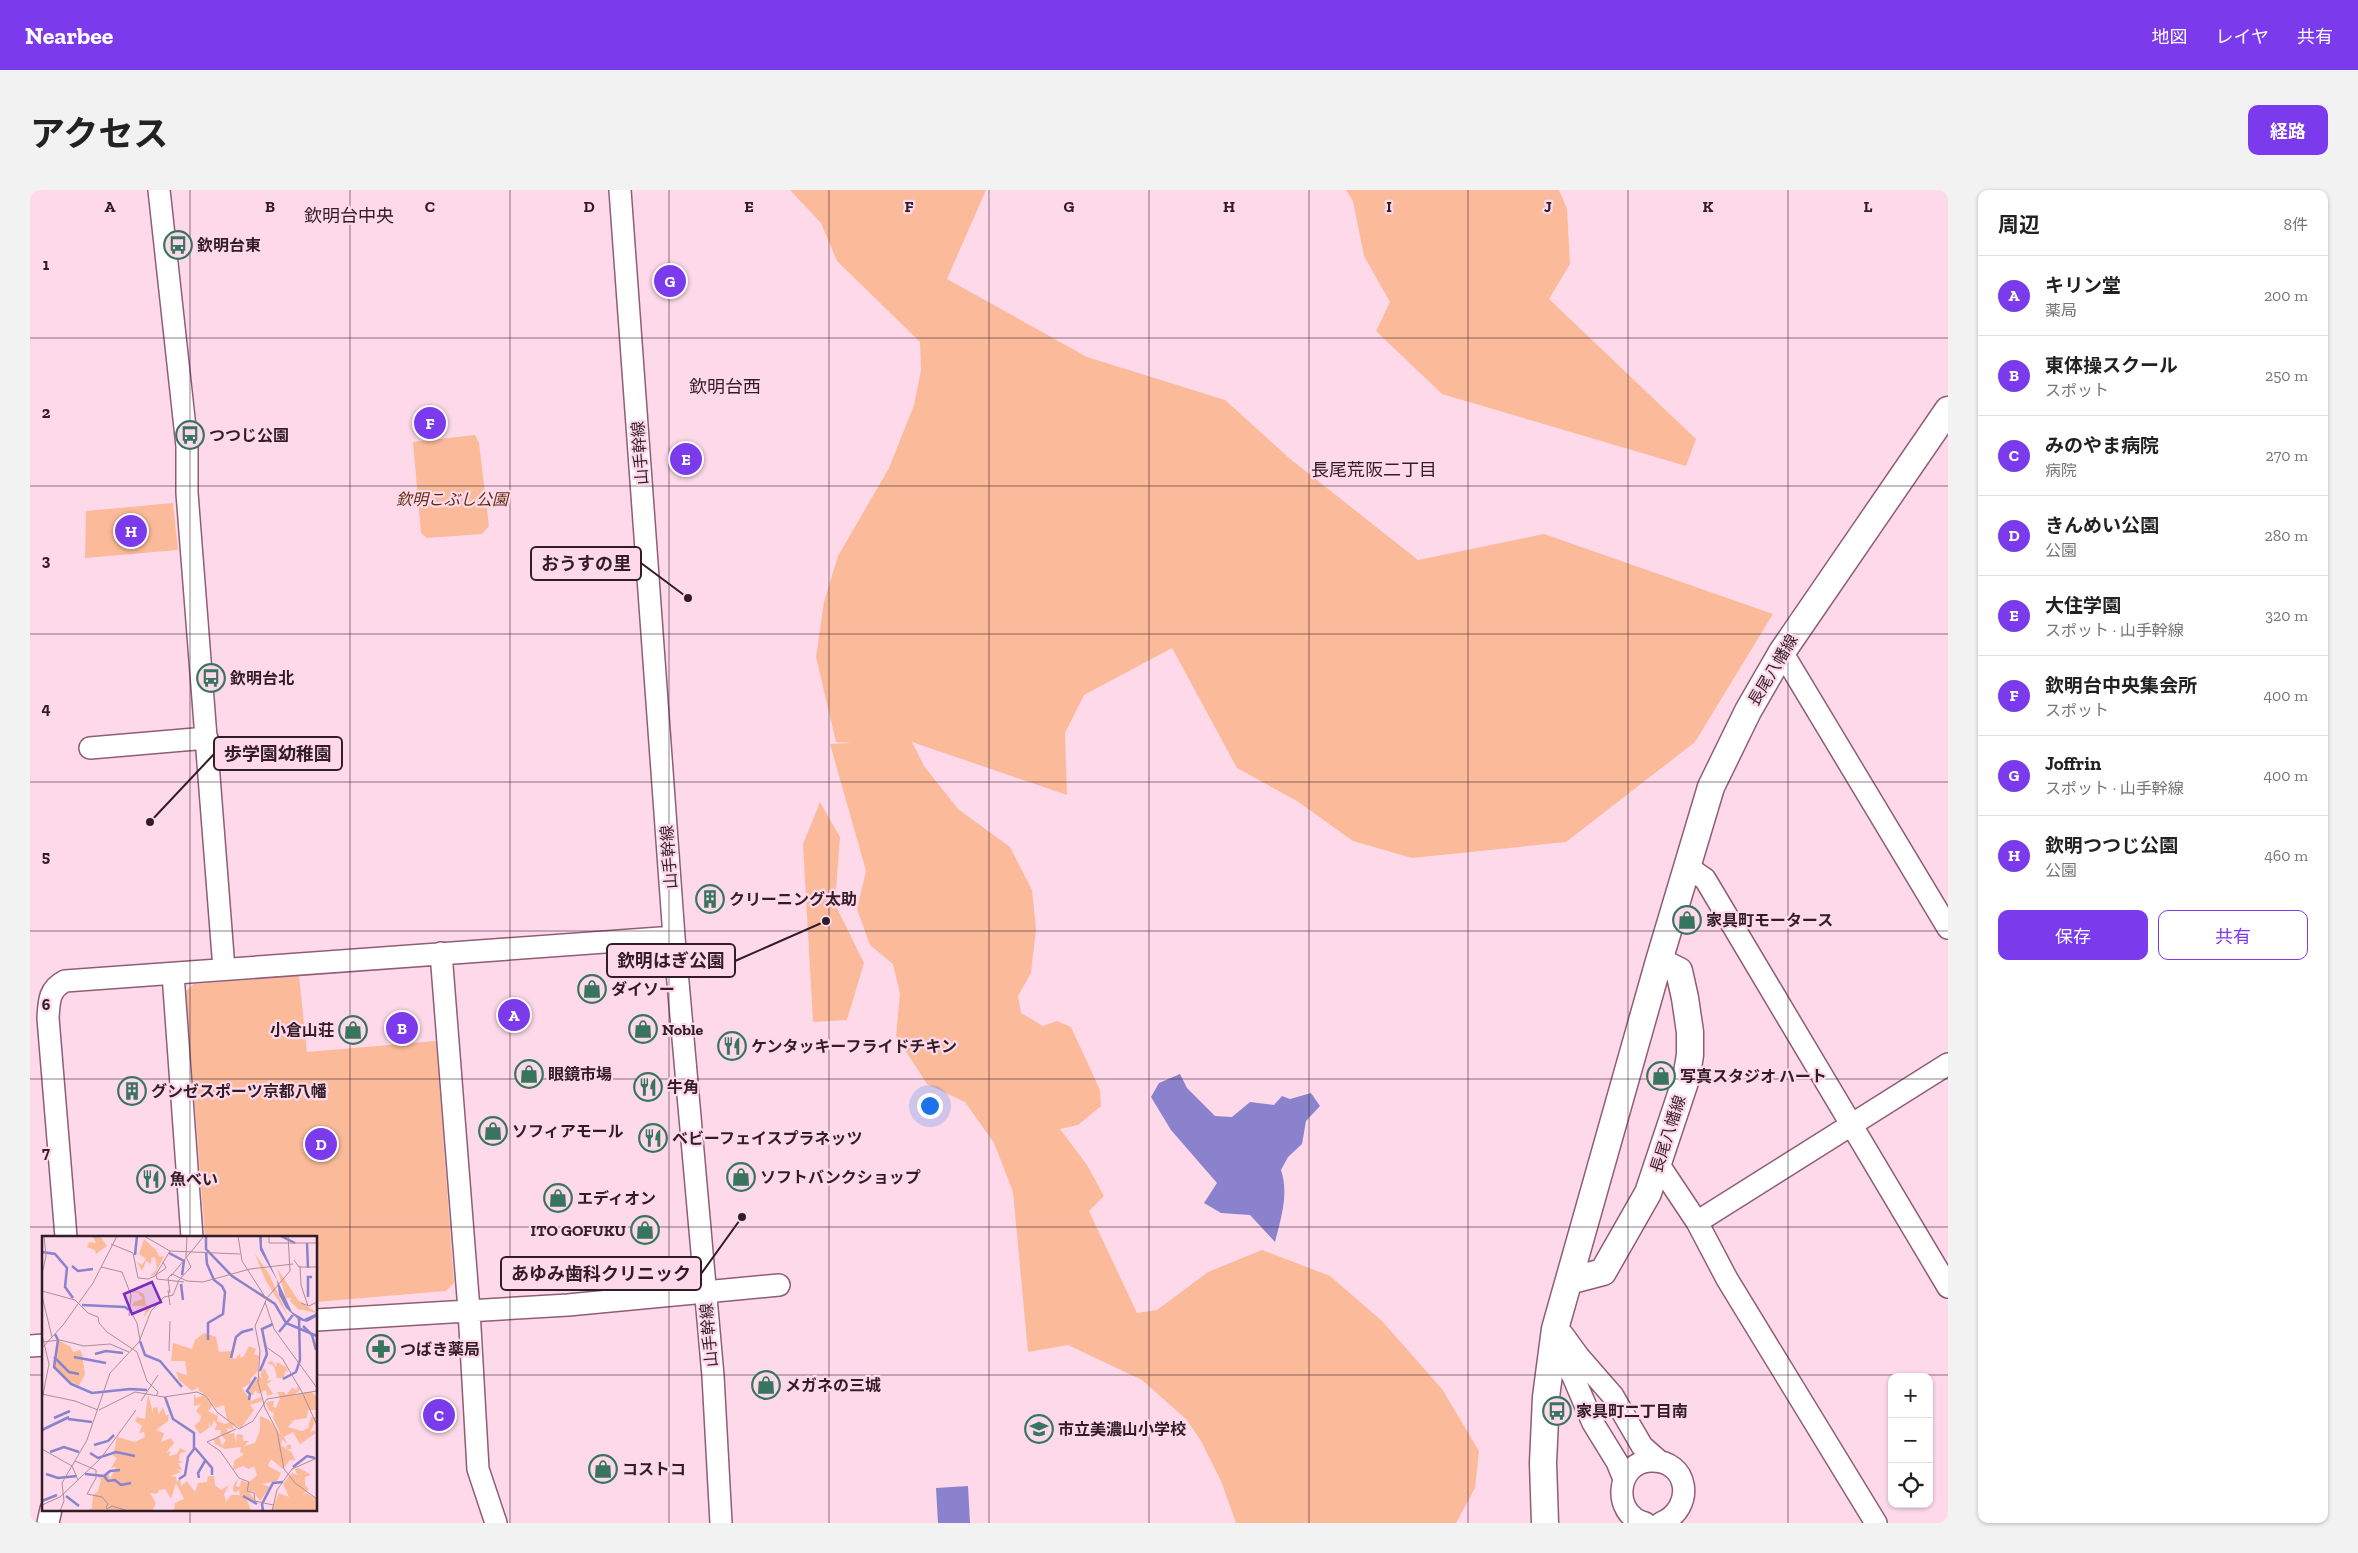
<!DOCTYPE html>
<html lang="ja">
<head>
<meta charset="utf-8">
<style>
  body { margin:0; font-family:"Zilla Slab","Noto Sans JP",serif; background:#f2f2f2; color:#222 }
  .controls { position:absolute; right:15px; bottom:15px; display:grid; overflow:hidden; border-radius:10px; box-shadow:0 1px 4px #0004 }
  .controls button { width:45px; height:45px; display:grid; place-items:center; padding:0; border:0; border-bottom:1px solid #e0e0e0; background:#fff; color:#222; font:25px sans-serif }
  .you { position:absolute; left:899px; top:915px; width:18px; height:18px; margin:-12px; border:4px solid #fff; border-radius:50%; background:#1a73e8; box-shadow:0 0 0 8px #1a73e833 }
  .badge { display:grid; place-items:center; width:32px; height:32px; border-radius:50%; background:#7c3aed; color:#fff; font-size:16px; font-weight:700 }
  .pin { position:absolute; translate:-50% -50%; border:2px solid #fff; box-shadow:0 1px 5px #0006 }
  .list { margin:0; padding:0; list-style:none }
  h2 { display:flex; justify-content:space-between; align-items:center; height:65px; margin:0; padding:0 20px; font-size:21px }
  h2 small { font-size:16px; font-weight:400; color:#767676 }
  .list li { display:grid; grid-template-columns:32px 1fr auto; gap:15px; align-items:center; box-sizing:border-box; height:80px; padding:0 20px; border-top:1px solid #e0e0e0 }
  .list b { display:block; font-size:19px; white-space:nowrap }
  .list p { margin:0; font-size:16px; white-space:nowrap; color:#767676 }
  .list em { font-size:16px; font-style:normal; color:#767676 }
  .actions { display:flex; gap:10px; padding:15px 20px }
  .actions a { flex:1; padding:11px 0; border:1px solid #7c3aed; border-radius:10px; text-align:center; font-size:18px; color:#7c3aed }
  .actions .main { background:#7c3aed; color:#fff }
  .icon { flex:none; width:28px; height:28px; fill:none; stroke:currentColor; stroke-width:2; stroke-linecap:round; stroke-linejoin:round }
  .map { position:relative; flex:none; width:1918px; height:1333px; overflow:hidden; border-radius:10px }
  header { display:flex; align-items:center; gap:30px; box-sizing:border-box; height:70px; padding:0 25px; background:#7c3aed; color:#fff }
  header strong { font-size:24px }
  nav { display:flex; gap:28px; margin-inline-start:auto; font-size:18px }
  .intro { display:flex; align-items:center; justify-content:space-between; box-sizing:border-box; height:120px; padding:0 30px }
  h1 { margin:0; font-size:35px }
  .button { padding:12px 22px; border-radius:10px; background:#7c3aed; color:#fff; font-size:18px; font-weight:700 }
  main { display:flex; gap:30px; padding:0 30px }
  aside { flex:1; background:#fff; border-radius:10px; box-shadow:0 1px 4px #0004 }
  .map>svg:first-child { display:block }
</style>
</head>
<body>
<header>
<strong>Nearbee</strong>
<nav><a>地図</a><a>レイヤ</a><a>共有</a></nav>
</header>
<div class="intro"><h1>アクセス</h1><a class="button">経路</a></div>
<main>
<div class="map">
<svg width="1918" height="1333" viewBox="0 0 1918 1333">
  <rect width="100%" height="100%" fill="#fdd9ea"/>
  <!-- green -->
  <path fill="#fbbb9a" d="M760,0h196l-39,89 140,78 138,43 64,58 129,102 126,-26 229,80 -78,128 -129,100 -154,16 -59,-17 -56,-40 -60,-33 -65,-120 -88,47 -19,38 2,62 -155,-53 12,24 34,43 52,38 22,43 4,39 -5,44 -13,23 3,17 22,13 14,-5 14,6 29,63 1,16 -23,19 -18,4 27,36 17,31 -15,15 48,102 20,-3 51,-38 54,-22 68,26 52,45 60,68 37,62 -4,37 -19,35h-220l-15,-42 -20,-40 -14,-21 -45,-40 -74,-35 -40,7 -15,-160 -19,-49 -29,-41 -38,-18 -31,-48 4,-42 -7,-30 -23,-19 -13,-36 9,-38 -36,-127 21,-1 -15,-1 -20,-85 8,-55 14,-46 51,-88 25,-63 7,-35 -1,-28 -83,-81 -16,-38z
    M1316,0h213l8,19 3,55 -21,35 147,140 -10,27 -244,-72 -66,-63 14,-29 -26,-46 -11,-55z
    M445,245l4,8 10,83 -7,8 -55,4 -6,-5 -8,-91z
    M143,313l5,47 -93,8 1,-47z
    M790,612l20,35 -5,67 29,59 -17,57 -34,2 -10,-178z
    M269,786l8,76 129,-11 18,242 -8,8 -130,11v-65h-111l-19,-246 8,-7z"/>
  <!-- water -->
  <path fill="#8a82cc" d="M1150,884l7,14 28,28 17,1 18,-15 24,3 8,-9 8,3 21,-6 9,13 -14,15 -4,23 -14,13 -7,13c8,24 0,48 -6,72l-25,-27 -29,-2 -17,-10 13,-20 -46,-53 -20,-33 8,-14z
    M938,1296l2,37h-32l-2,-35z"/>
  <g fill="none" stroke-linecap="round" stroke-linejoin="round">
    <defs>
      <path id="minor" d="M129,0l28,256v47l37,476
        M590,0l54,747 39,439 8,147
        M1752,462l166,276
        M60,558l117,-10
        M1656,676l19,13 243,408
        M411,763l28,357 9,159 18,54
        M143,784l19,263
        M1629,975l38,57 30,57 149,244
        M1667,1032l251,-158
        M36,1047l-18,-219c1,-17 1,-29 17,-37l609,-44
        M286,1130l252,-15 211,-20
        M1525,1139l8,6 16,22 34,39 29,50 17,15
        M0,1156l14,-1
        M1521,1165l11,6 10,13 21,49 24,39 7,17
        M18,1333l3,-14
        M1615,1333c-33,-8 -30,-60 5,-62 39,-2 46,47 11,62"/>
      <path id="major" d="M1539,1091l34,-9 45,-79 38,-114 4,-24v-23l-5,-34 -6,-27 -20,-10
        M1515,1333l-2,-60 3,-66 9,-68 104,-368 52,-174 37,-76 34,-59 166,-242"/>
    </defs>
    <!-- minor casing -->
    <use href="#minor" stroke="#905d77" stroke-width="24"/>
    <!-- major casing -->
    <use href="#major" stroke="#905d77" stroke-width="29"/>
    <!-- minor -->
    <use href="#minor" stroke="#fff" stroke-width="21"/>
    <!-- major -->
    <use href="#major" stroke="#fff" stroke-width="26"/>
  </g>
  <!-- grid -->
  <path fill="none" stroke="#321c27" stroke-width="1" stroke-opacity="0.55" d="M160,0v1047M320,0v1333M480,0v1333M639,0v1333M799,0v1333M959,0v1333M1119,0v1333M1279,0v1333M1438,0v1333M1598,0v1333M1758,0v1333M0,148h1918M0,296h1918M0,444h1918M0,592h1918M0,741h1918M0,889h1918M0,1037h1918M0,1185h14M286,1185h1632M160,1319v14"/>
  <!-- icons -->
  <defs>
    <symbol id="bus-ring" viewBox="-11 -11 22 22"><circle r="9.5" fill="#fdd9ea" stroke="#38745e" stroke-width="1.5"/><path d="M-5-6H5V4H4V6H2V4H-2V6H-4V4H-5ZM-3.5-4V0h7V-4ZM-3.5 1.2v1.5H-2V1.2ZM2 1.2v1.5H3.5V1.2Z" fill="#38745e"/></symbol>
    <symbol id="building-ring" viewBox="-11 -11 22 22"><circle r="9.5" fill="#fdd9ea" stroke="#38745e" stroke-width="1.5"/><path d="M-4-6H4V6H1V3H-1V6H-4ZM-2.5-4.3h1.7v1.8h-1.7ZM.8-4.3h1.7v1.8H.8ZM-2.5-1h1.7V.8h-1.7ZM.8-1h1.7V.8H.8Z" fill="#38745e"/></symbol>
    <symbol id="shop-ring" viewBox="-11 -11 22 22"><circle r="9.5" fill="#fdd9ea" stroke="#38745e" stroke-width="1.5"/><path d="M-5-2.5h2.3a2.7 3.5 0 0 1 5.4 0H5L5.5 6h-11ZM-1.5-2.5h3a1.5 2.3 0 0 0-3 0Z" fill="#38745e"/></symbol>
    <symbol id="restaurant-ring" viewBox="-11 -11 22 22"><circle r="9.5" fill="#fdd9ea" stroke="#38745e" stroke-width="1.5"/><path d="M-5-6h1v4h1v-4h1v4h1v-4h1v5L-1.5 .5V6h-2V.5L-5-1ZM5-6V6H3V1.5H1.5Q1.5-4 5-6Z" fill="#38745e"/></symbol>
    <symbol id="pharmacy-ring" viewBox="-11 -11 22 22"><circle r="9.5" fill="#fdd9ea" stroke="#38745e" stroke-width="1.5"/><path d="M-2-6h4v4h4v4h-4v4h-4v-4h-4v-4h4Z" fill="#38745e"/></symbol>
    <symbol id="school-ring" viewBox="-11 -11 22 22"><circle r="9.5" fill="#fdd9ea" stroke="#38745e" stroke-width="1.5"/><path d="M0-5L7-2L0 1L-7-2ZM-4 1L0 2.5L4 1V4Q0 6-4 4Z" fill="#38745e"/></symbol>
  </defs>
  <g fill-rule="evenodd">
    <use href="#bus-ring" x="132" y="39" width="32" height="32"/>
    <use href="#bus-ring" x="144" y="229" width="32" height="32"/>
    <use href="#bus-ring" x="165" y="472" width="32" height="32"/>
    <use href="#building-ring" x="664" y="693" width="32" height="32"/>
    <use href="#shop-ring" x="1641" y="714" width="32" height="32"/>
    <use href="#shop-ring" x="546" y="783" width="32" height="32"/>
    <use href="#shop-ring" x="597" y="823" width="32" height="32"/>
    <use href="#shop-ring" x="307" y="824" width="32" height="32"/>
    <use href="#restaurant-ring" x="686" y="840" width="32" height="32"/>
    <use href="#shop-ring" x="483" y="868" width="32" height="32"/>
    <use href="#shop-ring" x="1615" y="870" width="32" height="32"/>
    <use href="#restaurant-ring" x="602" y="881" width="32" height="32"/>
    <use href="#building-ring" x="86" y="885" width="32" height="32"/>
    <use href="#shop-ring" x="447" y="925" width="32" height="32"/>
    <use href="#restaurant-ring" x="607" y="932" width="32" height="32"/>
    <use href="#shop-ring" x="695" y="971" width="32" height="32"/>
    <use href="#restaurant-ring" x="105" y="973" width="32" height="32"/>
    <use href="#shop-ring" x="512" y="992" width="32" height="32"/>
    <use href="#shop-ring" x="599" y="1024" width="32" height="32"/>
    <use href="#pharmacy-ring" x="335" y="1143" width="32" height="32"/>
    <use href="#shop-ring" x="720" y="1179" width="32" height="32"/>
    <use href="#bus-ring" x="1511" y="1205" width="32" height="32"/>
    <use href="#school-ring" x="993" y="1223" width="32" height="32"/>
    <use href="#shop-ring" x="557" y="1263" width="32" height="32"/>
  </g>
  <g text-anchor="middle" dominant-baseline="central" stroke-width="4.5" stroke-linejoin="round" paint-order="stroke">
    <!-- poi labels -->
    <g font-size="16" font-weight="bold" fill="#321c27" stroke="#fdd9ea" text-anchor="start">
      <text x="167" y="55">欽明台東</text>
      <text x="179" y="245">つつじ公園</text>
      <text x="200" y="488">欽明台北</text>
      <text x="699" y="709">クリーニング太助</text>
      <text x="1676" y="730">家具町モータース</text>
      <text x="581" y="799">ダイソー</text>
      <text x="632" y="839">Noble</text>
      <text x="304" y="840" text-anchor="end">小倉山荘</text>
      <text x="721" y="856">ケンタッキーフライドチキン</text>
      <text x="518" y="884">眼鏡市場</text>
      <text x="1650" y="886">写真スタジオ ハート</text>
      <text x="637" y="897">牛角</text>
      <text x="121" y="901">グンゼスポーツ京都八幡</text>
      <text x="482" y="941">ソフィアモール</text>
      <text x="642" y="948">ベビーフェイスプラネッツ</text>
      <text x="730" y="987">ソフトバンクショップ</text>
      <text x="140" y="989">魚べい</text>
      <text x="547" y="1008">エディオン</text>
      <text x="596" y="1040" text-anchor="end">ITO GOFUKU</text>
      <text x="370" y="1159">つばき薬局</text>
      <text x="755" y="1195">メガネの三城</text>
      <text x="1546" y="1221">家具町二丁目南</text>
      <text x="1028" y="1239">市立美濃山小学校</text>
      <text x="592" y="1279">コストコ</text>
    </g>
    <!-- street labels -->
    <g font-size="16" fill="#321c27" stroke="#fdd9ea">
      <text transform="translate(610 263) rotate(-94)">山手幹線</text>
      <text transform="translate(1743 480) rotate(-59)">長尾八幡線</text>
      <text transform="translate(639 667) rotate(-94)">山手幹線</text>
      <text transform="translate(1638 944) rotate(-72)">長尾八幡線</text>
      <text transform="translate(679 1145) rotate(-95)">山手幹線</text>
    </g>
    <!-- park labels -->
    <g font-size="16" font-style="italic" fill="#602e11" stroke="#fdd9ea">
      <text x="422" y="309">欽明こぶし公園</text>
    </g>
    <!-- neighbourhood labels -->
    <g font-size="18" fill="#321c27" stroke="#fdd9ea">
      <text x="319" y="26">欽明台中央</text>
      <text x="695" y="197">欽明台西</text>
      <text x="1344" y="280">長尾荒阪二丁目</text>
    </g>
  </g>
  <!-- overview -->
  <g transform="translate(12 1046)">
    <rect width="275" height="275" fill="#fdd9ea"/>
    <path d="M58,0l7,10 -11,8 -1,-4 -8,-3 2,-5 7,1 -3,-6zM102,3l12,11 3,-2 -3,3 4,6 4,-1 -9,19 -5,1 7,-7 -2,-12 -4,1v6l-5,-3 -4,10 -5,-9 5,3 4,-6 -7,-5zM213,18l14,20 19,42 -22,-35zM235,32l21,32 19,13 -19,-4 -8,-8 1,-3h-5zM91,53l11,5 2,11 5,3 -7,9 2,-11h-14l2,-4 9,-3 -6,-7 -5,1zM162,97l12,4 3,15 13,-1 -1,6 4,2 5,-5 1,4 3,-2 5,-10 7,3 -2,5 5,2 -1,15 -8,8 1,4 -9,5 9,13 10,-4 1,4 -12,4 4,5 -13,18 -9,-4 2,5 -8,-1 2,4 5,-2 -4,4 5,-1 2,10 1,-9 6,1v6h6l-5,5 11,-3 5,-13v-14l9,4 12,15 -8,-17 1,-5 -5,-2 -3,-9 8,-1 -1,6 3,1 4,-10 -3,-6h7l2,3 6,-7 5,2v-3l3,2 -6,7 7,-3 3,4v-5h7l6,5v13h-9l-1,8 -13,2 -6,7 14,4 6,-3 3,-11h6l-7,16 4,-3 2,3 -16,11 -7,-12 -9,5 3,7 -5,-5 -1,6 5,4 1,-4h4v4h-5l6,3 3,8h-5l-7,9 -12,-10 -3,7 13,7 -4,8 -15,3 8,3 -10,14 -7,-10 -4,1 7,9 -9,-1 4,11h-77l1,-8 9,-4 -8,-16 -5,16 -6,-10 -6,1 -2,4 -7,-1 6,10 -4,8h-65l5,-3 1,-13 5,-4 3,-11 -5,-6 6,4 6,-5 2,6 6,-12 -5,1 6,-10 -4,-2 4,-19 18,5 10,-5 -1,-5 -5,1 3,-7 -7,-5 2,-4 8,2 3,-25 5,19v-5l4,-1 2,7 4,-7 3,9 3,-2 -1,7 -12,9 8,3 -3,9 10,-4 3,5 -8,10 4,-2 -1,5 8,-2 3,-6 7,4 -7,1 -1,7 4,3h-5l4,7 -6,-1 5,3 -10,4 5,1 1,5 3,-4 1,8 6,-5 8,11 3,-9 9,-1 1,-6h6l1,9 6,5 8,-5 -5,9 2,8 5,-7h9l-1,-5 -4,3 -2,-3 1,-6 4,-5 -2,7 4,1 1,-7 7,3 9,-8 -3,-9 -5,3 -6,-3 -10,4 1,-9 10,-7 -4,-2 1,-5 -16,2 -10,-5 -1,-4 -5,1 10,-4 3,9 4,-6 -6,-6 1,-4h-7l3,-5 -3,-5 -3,8 -2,-7v7l-9,6 -6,-8 6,-5 1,-5 -5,-5 5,-7 -7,2v-12l2,4 8,-3 9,10 -5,6 10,5 -1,5 8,3 6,-2 -4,-2 -3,-15 -8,3 -9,-12 -9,-6 1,-3 -7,4 -13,-11 -3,-8 11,3 -2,-14h-14l2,-18 19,6 3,-9zM16,104l13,7 2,5 7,-2 2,4 3,20 -6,12 -12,-6 -14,-15zM230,125l4,6 1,-5 9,5 2,5 -3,-1 -1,7h-7l-3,-12 -7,-3zM222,132l5,9 -2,4 6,-1 -6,4 6,10 -6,2 -1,-6 -8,4 -3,-4 -2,6 -4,-6 10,-14 4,3 -3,-4zM257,232l12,7 -6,2v8l4,4 -7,6 4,-2 11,6v12h-46l8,-18 10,4 -6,-13 9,-11 5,2 -2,-6z" fill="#fbbb9a"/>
    <path d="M220,0v11l30,65 12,7 13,-6 -1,4 -9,5 -8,-2 -13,-12 -7,-13 -2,-15 -17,-30 -1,-13z" fill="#8a82cc"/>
    <path fill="none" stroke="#8a82cc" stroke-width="2.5" d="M164,0v13l26,27 43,28 11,19 31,13M239,0l14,7M265,7l1,25M0,16l13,2 12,14 -2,19 8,11M164,16l1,12 7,16 8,6 3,6 -2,22 -15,9v17M127,17l15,8 -2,14M93,19l2,-19M30,30l6,5 15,-2M139,48l2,16M266,61v-20h4M40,69l43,2 4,3M261,90l9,9 4,15M237,96l14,-17M13,98l3,6 -4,27 17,17 21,9 38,-4 17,1M98,105l5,14 15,6 22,26M53,118l11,-3 17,2M12,121l15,15 10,2M32,121l32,6M189,122l5,-21 6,-5 11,-3M218,135l7,-17 -5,-25 11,-5M241,143l13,-7 4,-12 -1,-42M123,161l8,22 21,14v16M207,164l1,-6 -3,-3 9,-14M12,182l16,-7M26,183l24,3M0,194l27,-13M52,209l14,-4 6,-6M153,212l17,20v7M8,216l14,-5 15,5M48,217l8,5 18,-6 19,4M251,231l14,-11 8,2M4,238l12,4 19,-2M43,238l19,2M62,240l4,5 7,-1 6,5 10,-2M62,240l6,-5 10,-1M157,242l-1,-5 7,-12M137,243l6,-4 3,-18 6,-8M24,260l13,10M201,260l14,8M0,265l15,-6M221,275l-1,-7 11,-21 10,-1"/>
    <path fill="none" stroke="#ac8d9c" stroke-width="1" d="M102,0l26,15 70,3M196,0l4,25 25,39M227,0v7h48M246,0l2,35 -23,27 -12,28 5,25 -2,31 7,26 12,23 7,38 11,14 22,16M69,8l22,9 5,25 10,1 7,-3 15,-25M252,24l5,7h18M121,26l3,6 -10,7 1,4 27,3M258,30l1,19 7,21M59,31l21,5 9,23 -2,21M0,38l4,-18 -2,-20M129,40l33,-40M126,54l2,15M0,55l33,9 13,13 10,4 1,6 8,9 30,20 10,29 11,11 -2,4M128,57l-2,-15 4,-4 15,7 16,1 47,-13 43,-5M0,60l10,41M223,66l9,27 43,59M259,67l8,3 8,-4M89,76l6,11 3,17M0,99l7,29 -7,36M0,106l18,-2 24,6 26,-2 19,8M224,111l16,11 20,34 15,33M0,112l21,-23 30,-42 24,-47M127,115l1,-30M0,158l33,7 23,9M99,165l17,-26M57,174l36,-18 29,5 33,-5 9,4 11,16 22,17 14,-8 14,-22 50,-8M194,193l-29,13 13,9 19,27 10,4 -2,9 7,2 1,8 18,4M0,213l30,17 6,14M33,225l21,9v8l-9,16 15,3 6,7 -2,3 1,2 5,-3 16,5M0,269l18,-8 41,-39 35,-48M18,275l4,-10 -2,-18 25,-43 23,-67 29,-31 12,-31 13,-14 9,-2 6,-15 12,-13 -5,-10 1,-21M230,275l5,-21 15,-21 25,-11"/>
    <path fill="#7b2cbf" fill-opacity="0.15" stroke="#7b2cbf" stroke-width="2.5" d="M110,46l9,20 -29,12 -8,-20z"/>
    <rect width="275" height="275" fill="none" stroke="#321c27" stroke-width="2.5"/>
  </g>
  <g font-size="16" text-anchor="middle" font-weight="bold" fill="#321c27" stroke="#fdd9ea" stroke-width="4.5" stroke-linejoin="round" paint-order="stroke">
    <text x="80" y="22">A</text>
    <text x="240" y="22">B</text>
    <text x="400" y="22">C</text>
    <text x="559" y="22">D</text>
    <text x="719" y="22">E</text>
    <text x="879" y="22">F</text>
    <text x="1039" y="22">G</text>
    <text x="1199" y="22">H</text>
    <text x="1359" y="22">I</text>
    <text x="1518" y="22">J</text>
    <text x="1678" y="22">K</text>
    <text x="1838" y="22">L</text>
    <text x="16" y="80">1</text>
    <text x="16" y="228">2</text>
    <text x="16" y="376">3</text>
    <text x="16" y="524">4</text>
    <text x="16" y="672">5</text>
    <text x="16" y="820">6</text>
    <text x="16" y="968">7</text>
  </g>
  <!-- callouts -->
  <path fill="none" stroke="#321c27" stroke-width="2" d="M658 408L611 373M120 632L184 564M796 731L705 771M712 1027L671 1084"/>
  <g fill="#321c27" stroke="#fdd9ea" stroke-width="2">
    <circle cx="658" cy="408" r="5"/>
    <circle cx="120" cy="632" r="5"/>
    <circle cx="796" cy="731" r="5"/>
    <circle cx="712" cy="1027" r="5"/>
  </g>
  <g fill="#fdd9ea" stroke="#321c27" stroke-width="2">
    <rect x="501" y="357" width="110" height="33" rx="5"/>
    <rect x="184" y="547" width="128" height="33" rx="5"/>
    <rect x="577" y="754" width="128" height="33" rx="5"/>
    <rect x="471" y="1067" width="200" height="33" rx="5"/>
  </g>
  <g font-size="18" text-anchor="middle" font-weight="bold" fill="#321c27">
    <text x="556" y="380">おうすの里</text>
    <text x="248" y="570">歩学園幼稚園</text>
    <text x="641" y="777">欽明はぎ公園</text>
    <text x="571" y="1090">あゆみ歯科クリニック</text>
  </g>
</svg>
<div class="controls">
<button>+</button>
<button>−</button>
<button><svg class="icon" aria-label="locate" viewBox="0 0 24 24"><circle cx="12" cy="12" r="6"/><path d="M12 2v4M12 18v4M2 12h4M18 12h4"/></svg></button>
</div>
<div class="you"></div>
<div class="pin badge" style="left:484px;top:825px">A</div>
<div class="pin badge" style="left:372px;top:838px">B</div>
<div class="pin badge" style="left:409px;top:1225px">C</div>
<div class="pin badge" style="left:291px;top:954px">D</div>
<div class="pin badge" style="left:656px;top:269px">E</div>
<div class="pin badge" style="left:400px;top:233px">F</div>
<div class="pin badge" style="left:640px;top:91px">G</div>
<div class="pin badge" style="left:101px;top:341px">H</div>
</div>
<aside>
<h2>周辺<small>8件</small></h2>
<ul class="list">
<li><span class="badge">A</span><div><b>キリン堂</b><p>薬局</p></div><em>200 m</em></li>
<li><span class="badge">B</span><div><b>東体操スクール</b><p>スポット</p></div><em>250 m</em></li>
<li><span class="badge">C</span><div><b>みのやま病院</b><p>病院</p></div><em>270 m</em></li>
<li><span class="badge">D</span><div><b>きんめい公園</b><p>公園</p></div><em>280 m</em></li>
<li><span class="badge">E</span><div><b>大住学園</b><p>スポット · 山手幹線</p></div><em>320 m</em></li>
<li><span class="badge">F</span><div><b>欽明台中央集会所</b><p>スポット</p></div><em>400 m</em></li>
<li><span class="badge">G</span><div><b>Joffrin</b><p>スポット · 山手幹線</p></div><em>400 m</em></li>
<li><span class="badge">H</span><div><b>欽明つつじ公園</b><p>公園</p></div><em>460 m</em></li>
</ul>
<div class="actions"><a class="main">保存</a><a>共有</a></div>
</aside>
</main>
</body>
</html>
